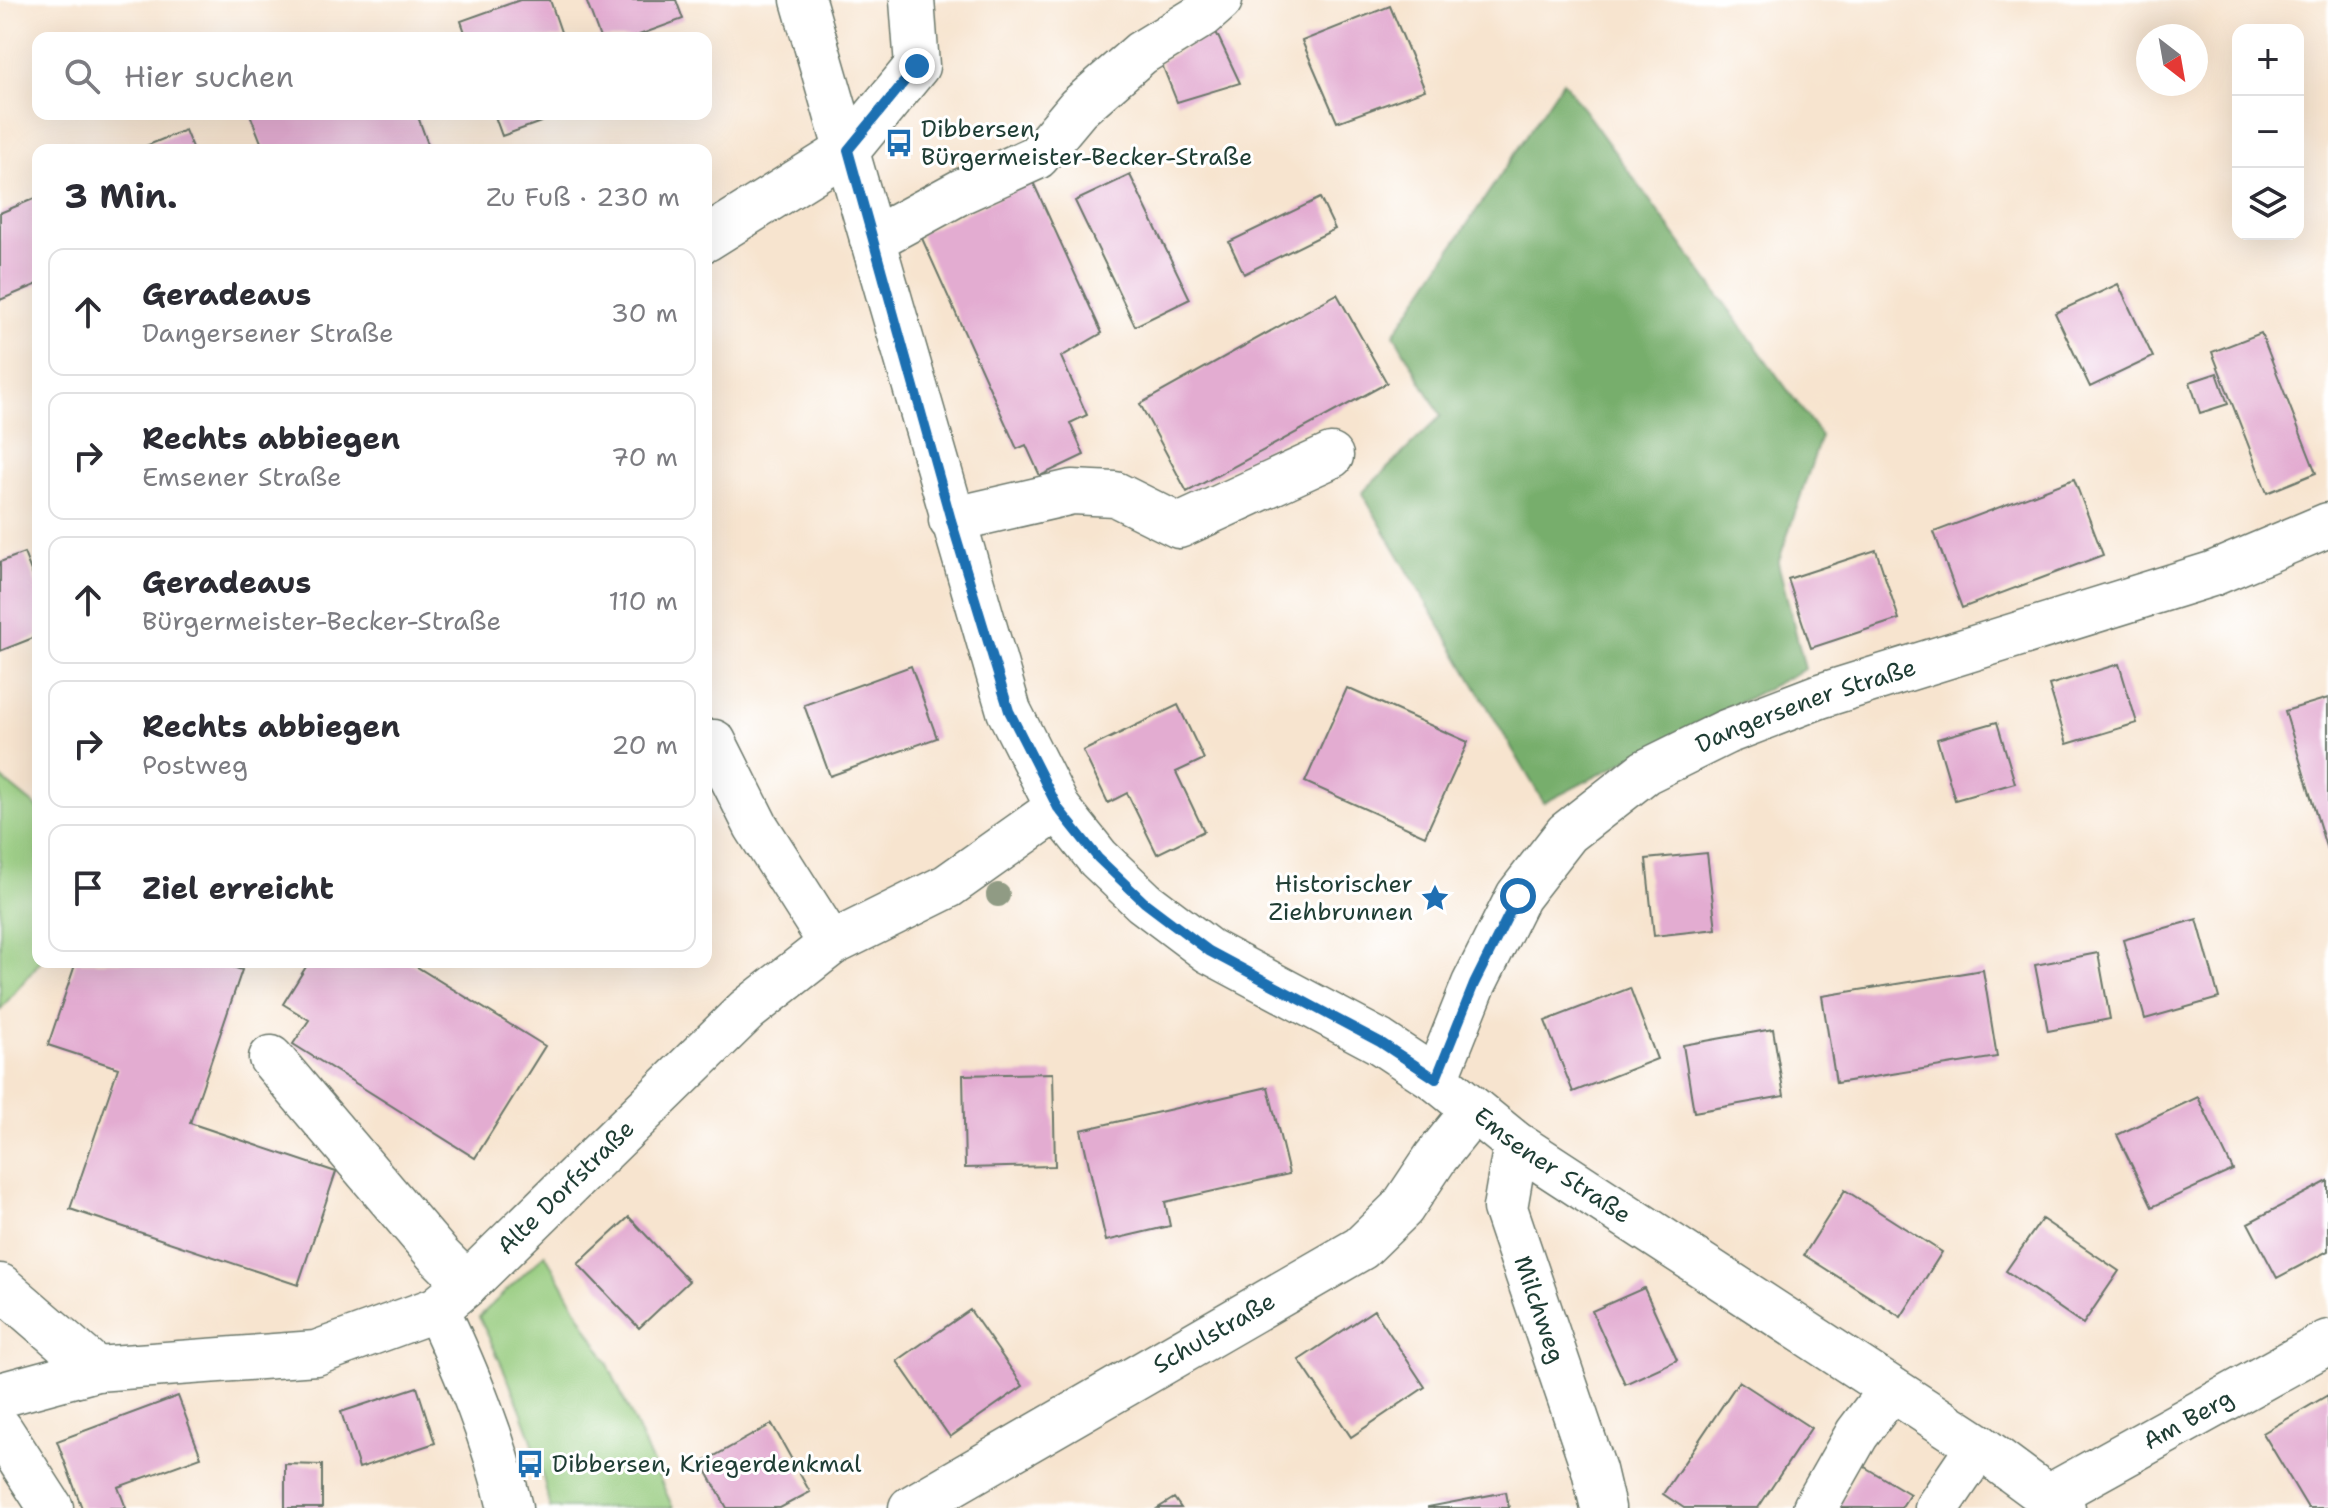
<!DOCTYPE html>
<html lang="de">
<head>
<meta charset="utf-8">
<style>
  body { margin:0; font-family:"Shantell Sans",sans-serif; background:#f2f2f3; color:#2b2b33 }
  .controls { position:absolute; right:24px; top:24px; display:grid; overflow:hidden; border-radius:16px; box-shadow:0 8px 32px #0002 }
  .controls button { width:72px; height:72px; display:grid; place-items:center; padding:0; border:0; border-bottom:2px solid #e1e1e2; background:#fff; color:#2b2b33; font:40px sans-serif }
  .compass { position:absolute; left:2136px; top:24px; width:72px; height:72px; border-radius:50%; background:#fff; box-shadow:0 8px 32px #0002; rotate:149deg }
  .stop { position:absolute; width:24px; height:24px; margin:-18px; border:6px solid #1f6fb2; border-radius:50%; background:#fff }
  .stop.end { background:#1f6fb2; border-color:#fff; box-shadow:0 2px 8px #0008 }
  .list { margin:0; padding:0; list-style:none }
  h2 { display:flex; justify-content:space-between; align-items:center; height:104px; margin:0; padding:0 32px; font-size:34px }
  h2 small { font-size:26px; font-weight:400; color:#7c7c81 }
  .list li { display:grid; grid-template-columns:52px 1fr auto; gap:24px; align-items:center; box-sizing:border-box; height:128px; margin:0 16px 16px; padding:0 16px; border:2px solid #e1e1e2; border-radius:16px }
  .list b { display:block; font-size:30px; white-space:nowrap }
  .list p { margin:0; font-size:26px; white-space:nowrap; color:#7c7c81 }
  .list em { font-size:26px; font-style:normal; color:#7c7c81 }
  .icon { flex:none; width:44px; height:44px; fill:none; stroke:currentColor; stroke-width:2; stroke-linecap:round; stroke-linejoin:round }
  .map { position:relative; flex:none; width:2328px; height:1508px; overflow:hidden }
  .search { position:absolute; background:#fff; box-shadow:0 8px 32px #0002; left:32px; top:32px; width:680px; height:88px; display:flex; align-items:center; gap:20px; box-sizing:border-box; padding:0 28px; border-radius:16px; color:#7c7c81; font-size:30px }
  .panel { position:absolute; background:#fff; box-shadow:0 8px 32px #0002; left:32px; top:144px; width:680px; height:824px; border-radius:16px }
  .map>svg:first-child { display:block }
</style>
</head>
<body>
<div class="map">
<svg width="2328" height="1508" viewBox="0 0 2328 1508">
  <rect width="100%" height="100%" fill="#fff"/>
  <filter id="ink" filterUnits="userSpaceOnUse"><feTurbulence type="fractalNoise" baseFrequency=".0125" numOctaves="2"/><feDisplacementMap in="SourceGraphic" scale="16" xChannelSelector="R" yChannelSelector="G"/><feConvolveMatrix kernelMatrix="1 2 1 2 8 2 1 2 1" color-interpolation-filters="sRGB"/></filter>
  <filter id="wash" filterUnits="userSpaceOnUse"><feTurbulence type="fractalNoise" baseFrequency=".006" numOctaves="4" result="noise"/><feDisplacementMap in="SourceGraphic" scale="32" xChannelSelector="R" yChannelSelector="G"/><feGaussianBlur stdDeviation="1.8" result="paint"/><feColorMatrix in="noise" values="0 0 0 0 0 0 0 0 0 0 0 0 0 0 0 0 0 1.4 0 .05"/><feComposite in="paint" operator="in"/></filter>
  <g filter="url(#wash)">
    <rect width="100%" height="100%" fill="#f7e4cf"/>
    <!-- green -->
    <path fill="#94ca7c" stroke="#5a8458" stroke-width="2" d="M0,777l38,31 2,154 -40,48z
      M545,1254l62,108 66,146h-123c-13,-67 -41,-130 -71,-191z"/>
    <!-- forest -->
    <path fill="#77ae6c" stroke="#4b7650" stroke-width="2" d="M1563,81l258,355 -43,127 27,106 -261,134 -182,-310 79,-77 -47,-82z"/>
    <g id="blocks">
      <!-- building -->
      <path fill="#e3acd1" d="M520,0h30l13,38h-96l-6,-17z
        M586,0h90l7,19 -52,19h-31z
        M1390,6l35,84 -88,32 -35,-81z
        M1216,32l24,51 -63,19 -16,-40z
        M250,114h167l13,36h-166z
        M494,114h69l-61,22z
        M185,130l8,20h-57z
        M1130,175l60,124 -55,27 -60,-125z
        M1033,182l69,151 -41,24 26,58 -17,8 14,32 -44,21 -14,-31 -9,4 -97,-215z
        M38,197v87l-38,16v-87z
        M1320,198l15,31 -91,45 -15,-32z
        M2118,284l35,73 -63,30 -35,-74z
        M1337,294l50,89 -200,109 -47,-88z
        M2261,333l55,140 -49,20 -55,-141z
        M2217,373l11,31 -28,9 -10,-31z
        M2074,479l29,76 -141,53 -28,-76z
        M1876,550l23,69 -88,29 -23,-69z
        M24,553l14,36v47l-38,15v-89z
        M2119,664l18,59 -70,21 -18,-59z
        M911,666l26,72 -107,38 -26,-71z
        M1347,688l121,54 -43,94 -120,-54z
        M2328,698v152h-1l-42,-139z
        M1178,705l26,54 -28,13 28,59 -47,23 -30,-61 -19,10 -25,-52z
        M1997,722l18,61 -60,17 -18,-61z
        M1707,853l9,76 -62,7 -8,-77z
        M2197,919l22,79 -74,21 -22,-79z
        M2098,953l12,66 -62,12 -13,-66z
        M76,962h142l24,8 -52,153 146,49 -38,113 -228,-76 48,-141 -70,-23z
        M309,962h100l136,84 -70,112 -182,-114 16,-24 -26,-16z
        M1983,970l14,87 -161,26 -14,-87z
        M1630,988l27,71 -84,33 -28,-71z
        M1773,1029l11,67 -90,16 -11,-67z
        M1053,1073l2,93 -90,2 -2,-93z
        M1268,1087l21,87 -124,28 5,24 -64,15 -25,-111z
        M2198,1097l35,73 -81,37 -35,-72z
        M2328,1181v70l-51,27 -29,-55z
        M1845,1190l97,62 -41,65 -97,-62z
        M629,1217l60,64 -50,47 -61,-64z
        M2042,1219l77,52 -36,53 -77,-53z
        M1644,1288l33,72 -52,24 -33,-73z
        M970,1310l53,76 -73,51 -53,-76z
        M1374,1310l51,77 -74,50 -52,-77z
        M1739,1381l72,47 -53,80h-74l-21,-14z
        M417,1387l18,56 -76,25 -18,-56z
        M2328,1395v113h-20l-45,-75z
        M178,1396l23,61 -83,30 8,21h-44l-25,-67z
        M772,1424l38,68 -30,16h-53l-25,-45z
        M285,1464l37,1v43h-37z
        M1863,1466l47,28 -9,14h-63z
        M1506,1492l3,16h-81v-1z
        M1174,1498l7,10h-23z"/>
    </g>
  </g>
  <g filter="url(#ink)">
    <use href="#blocks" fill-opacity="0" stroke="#6b776a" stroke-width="2"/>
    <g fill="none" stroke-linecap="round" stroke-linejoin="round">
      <defs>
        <g id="minor">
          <path id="s1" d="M803,0l206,711 49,97 40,50 46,44 65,49 171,91 56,37 80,65 463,302 84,62"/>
          <path d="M706,239l142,-89 69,-84 -5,-66"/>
          <path d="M872,240l90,-49 75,-34 41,-49 63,-55 62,-38 17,-15"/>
          <path d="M951,520l121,-28 43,2 64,32 152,-70"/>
          <path d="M714,742l42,84 75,118"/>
          <path d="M271,1058l168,198 28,28"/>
          <path id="s2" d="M1436,1079l38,-95 44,-88 49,-63 78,-61 81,-40 94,-36 392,-122 116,-49"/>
          <path id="s3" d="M1516,1144l-11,64 89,262 9,38"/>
          <path d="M0,1286l96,83"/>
          <path d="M437,1309c30,64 57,129 73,199"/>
          <path id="s4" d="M0,1395l96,-26 220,-16 121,-44 30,-25 280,-274 84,-66 117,-58 110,-78"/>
          <path d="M0,1429l51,79"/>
          <path id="s5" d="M2048,1497l280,-155"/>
          <path id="s6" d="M911,1508l450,-260 41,-40 34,-51 38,-47"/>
          <path d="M1815,1508l42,-74 34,-45"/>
          <path d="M1937,1508l42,-62"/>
        </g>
      </defs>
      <!-- minor casing -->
      <use href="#minor" stroke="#6b776a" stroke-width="47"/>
      <!-- minor -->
      <use href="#minor" stroke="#fff" stroke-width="44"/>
    </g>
    <!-- trees -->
    <circle fill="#909b84" cx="998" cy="895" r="12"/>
  </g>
  <g fill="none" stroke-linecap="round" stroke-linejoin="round" filter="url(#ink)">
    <!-- route -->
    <path stroke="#1f6fb2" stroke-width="10" d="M917,66l-69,84 103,370 58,191 49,97 40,50 46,44 65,49 171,91 56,37 38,-95 44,-88"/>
  </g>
  <!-- icons -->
  <defs>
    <symbol id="bus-bare" viewBox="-9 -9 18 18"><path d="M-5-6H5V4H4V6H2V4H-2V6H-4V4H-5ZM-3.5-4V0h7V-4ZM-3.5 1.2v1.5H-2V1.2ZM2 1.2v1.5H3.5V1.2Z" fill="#1f6fb2" stroke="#fff" stroke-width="2.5" paint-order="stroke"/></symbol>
    <symbol id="sight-bare" viewBox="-9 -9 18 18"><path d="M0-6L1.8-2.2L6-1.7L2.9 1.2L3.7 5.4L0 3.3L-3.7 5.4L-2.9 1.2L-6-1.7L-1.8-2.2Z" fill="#1f6fb2" stroke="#fff" stroke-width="2.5" paint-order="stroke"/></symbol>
  </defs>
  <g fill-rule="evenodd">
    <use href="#bus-bare" x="879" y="123" width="40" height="40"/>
    <use href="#sight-bare" x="1415" y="878" width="40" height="40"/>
    <use href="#bus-bare" x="510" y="1444" width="40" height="40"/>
  </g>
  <g text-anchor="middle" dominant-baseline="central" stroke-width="6" stroke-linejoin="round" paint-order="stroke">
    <!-- poi labels -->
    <g font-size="24" fill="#1f3d34" stroke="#fff" text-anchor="start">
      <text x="921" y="129">Dibbersen,<tspan x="921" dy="28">Bürgermeister-Becker-Straße</tspan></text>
      <text x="1413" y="884" text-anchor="end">Historischer<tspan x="1413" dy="28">Ziehbrunnen</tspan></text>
      <text x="552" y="1464">Dibbersen, Kriegerdenkmal</text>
    </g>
    <!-- street labels -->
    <g font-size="24" fill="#1f3d34" stroke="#fff">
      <text stroke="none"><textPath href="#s2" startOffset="554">Dangersener Straße</textPath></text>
      <text stroke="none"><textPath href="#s1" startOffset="1464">Emsener Straße</textPath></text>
      <text stroke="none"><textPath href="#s4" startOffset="626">Alte Dorfstraße</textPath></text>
      <text stroke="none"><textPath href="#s3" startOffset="172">Milchweg</textPath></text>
      <text stroke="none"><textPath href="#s6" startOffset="350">Schulstraße</textPath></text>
      <text stroke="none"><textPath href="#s5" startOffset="160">Am Berg</textPath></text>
    </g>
  </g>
</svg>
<div class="controls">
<button>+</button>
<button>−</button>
<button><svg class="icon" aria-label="layers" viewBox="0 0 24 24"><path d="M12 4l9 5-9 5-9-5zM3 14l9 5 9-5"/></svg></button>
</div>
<svg class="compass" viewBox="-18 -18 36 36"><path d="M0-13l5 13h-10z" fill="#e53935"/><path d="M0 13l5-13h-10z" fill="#7c7c81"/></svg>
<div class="stop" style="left:1518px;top:896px"></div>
<div class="stop end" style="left:917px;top:66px"></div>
<div class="search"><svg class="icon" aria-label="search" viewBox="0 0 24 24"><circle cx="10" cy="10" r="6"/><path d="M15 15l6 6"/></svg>Hier suchen</div>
<section class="panel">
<h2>3 Min.<small>Zu Fuß · 230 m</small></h2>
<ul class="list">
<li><svg class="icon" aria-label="ahead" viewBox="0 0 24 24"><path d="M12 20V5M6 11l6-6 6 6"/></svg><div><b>Geradeaus</b><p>Dangersener Straße</p></div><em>30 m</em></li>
<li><svg class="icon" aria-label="right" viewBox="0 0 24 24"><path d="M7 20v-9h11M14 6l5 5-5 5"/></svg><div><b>Rechts abbiegen</b><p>Emsener Straße</p></div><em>70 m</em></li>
<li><svg class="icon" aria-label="ahead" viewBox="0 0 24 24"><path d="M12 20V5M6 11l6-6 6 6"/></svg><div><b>Geradeaus</b><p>Bürgermeister-Becker-Straße</p></div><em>110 m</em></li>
<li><svg class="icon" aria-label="right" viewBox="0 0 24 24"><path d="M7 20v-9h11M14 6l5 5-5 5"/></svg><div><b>Rechts abbiegen</b><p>Postweg</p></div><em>20 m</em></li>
<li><svg class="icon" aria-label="arrive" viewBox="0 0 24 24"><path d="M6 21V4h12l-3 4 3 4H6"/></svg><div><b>Ziel erreicht</b></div></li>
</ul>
</section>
</div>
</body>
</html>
